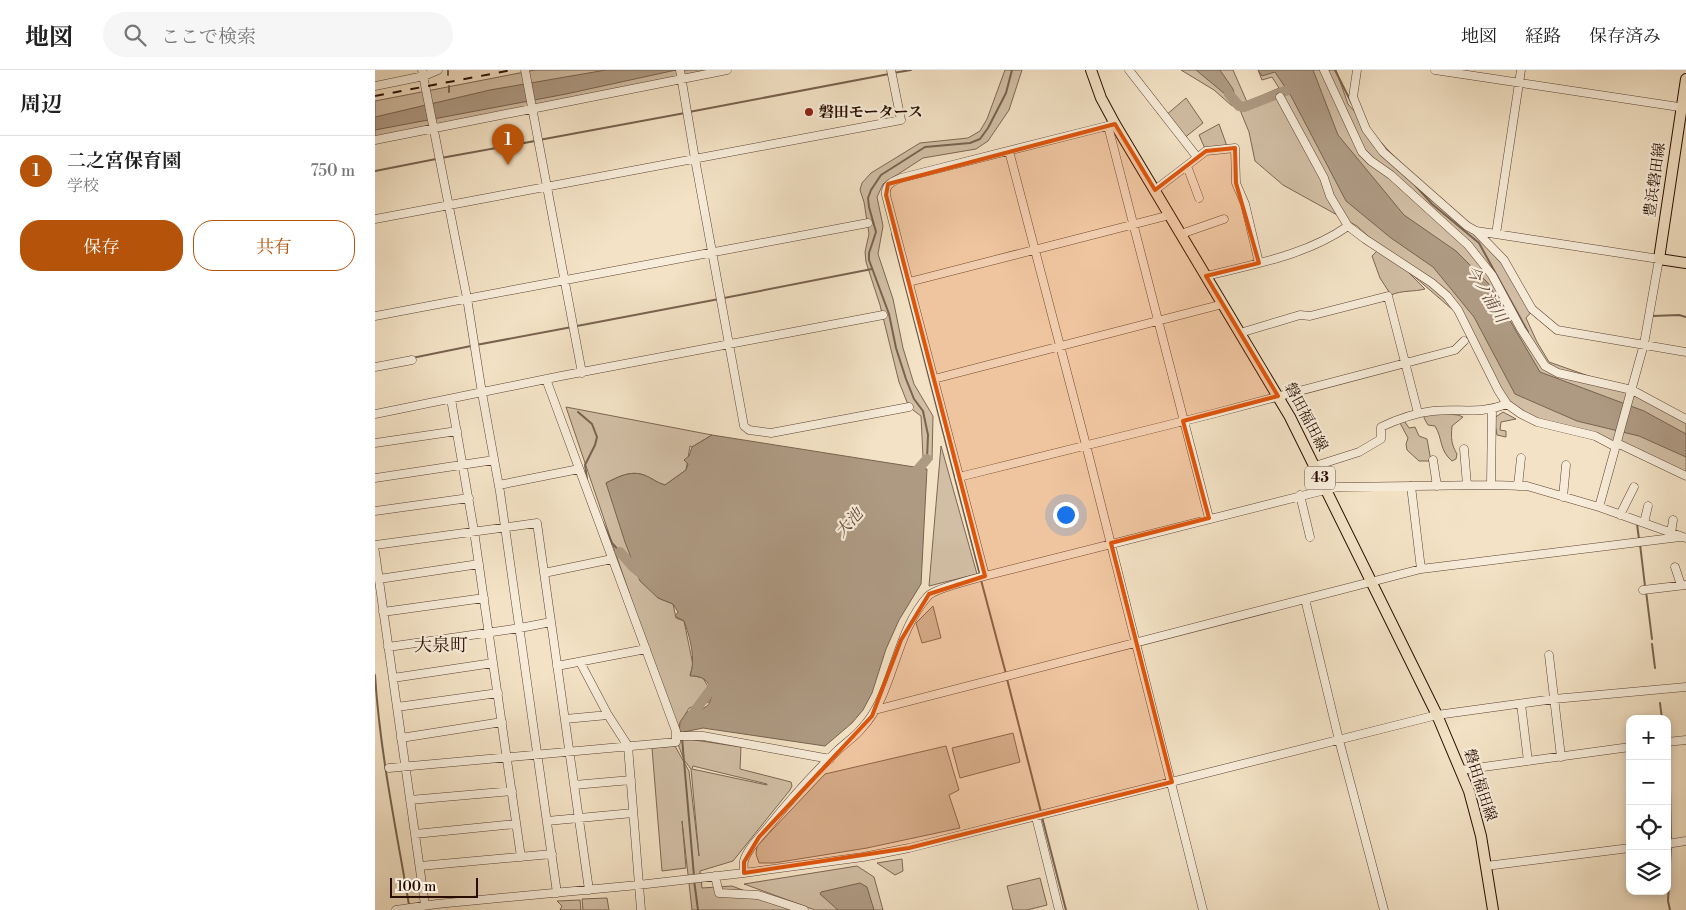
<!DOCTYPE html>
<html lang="ja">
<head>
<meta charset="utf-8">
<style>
  body { margin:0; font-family:"Libre Bodoni","Noto Serif JP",serif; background:#f6f6f6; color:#222 }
  .controls { position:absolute; right:15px; bottom:15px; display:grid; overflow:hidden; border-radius:10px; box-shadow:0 2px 8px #0003 }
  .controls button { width:45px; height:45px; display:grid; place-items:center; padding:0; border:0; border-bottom:1px solid #e0e0e0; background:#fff; color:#222; font:25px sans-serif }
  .scale { position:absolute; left:15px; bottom:12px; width:88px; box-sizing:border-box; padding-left:5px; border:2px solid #290d02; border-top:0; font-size:14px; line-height:18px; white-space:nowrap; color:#290d02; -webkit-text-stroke:4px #f7ecd9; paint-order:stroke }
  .you { position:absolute; left:690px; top:444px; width:18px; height:18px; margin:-12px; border:4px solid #fff; border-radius:50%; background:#1a73e8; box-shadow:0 0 0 8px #1a73e833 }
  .badge { display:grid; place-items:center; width:32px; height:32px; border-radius:50%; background:#b45309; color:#fff; font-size:16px; font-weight:700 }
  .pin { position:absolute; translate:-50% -41px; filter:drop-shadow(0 1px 2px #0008) }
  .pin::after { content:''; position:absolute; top:26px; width:18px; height:15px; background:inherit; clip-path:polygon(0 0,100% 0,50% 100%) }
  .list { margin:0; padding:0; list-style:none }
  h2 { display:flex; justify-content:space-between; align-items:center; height:65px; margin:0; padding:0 20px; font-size:21px }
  h2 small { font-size:16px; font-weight:400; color:#767676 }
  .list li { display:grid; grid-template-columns:32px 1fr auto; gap:15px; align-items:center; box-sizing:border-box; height:70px; padding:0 20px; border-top:1px solid #e0e0e0 }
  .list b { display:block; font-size:19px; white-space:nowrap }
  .list p { margin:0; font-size:16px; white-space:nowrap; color:#767676 }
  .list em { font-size:16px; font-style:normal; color:#767676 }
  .actions { display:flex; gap:10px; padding:15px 20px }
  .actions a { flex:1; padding:11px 0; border:1px solid #b45309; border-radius:20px; text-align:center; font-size:18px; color:#b45309 }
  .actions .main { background:#b45309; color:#fff }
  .icon { flex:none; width:28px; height:28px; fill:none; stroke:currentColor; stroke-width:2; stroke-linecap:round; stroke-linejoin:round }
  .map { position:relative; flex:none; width:1311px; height:840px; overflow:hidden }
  header { display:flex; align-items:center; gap:30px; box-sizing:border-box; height:70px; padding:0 25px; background:#fff; border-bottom:1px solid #e0e0e0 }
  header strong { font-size:24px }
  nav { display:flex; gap:28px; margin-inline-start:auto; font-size:18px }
  .search { width:350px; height:45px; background:#f6f6f6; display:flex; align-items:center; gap:12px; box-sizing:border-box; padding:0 18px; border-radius:28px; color:#767676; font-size:19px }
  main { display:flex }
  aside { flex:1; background:#fff }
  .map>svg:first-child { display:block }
</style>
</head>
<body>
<header>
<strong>地図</strong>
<div class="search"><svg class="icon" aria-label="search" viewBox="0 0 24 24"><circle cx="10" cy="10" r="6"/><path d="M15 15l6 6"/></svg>ここで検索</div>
<nav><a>地図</a><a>経路</a><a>保存済み</a></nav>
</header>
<main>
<aside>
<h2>周辺<small></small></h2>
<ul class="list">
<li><span class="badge">1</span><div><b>二之宮保育園</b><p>学校</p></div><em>750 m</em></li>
</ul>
<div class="actions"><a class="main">保存</a><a>共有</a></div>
</aside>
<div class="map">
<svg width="1311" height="840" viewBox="0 0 1311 840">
  <rect width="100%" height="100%" fill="#f3e2c5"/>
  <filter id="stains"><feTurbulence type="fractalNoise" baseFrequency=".004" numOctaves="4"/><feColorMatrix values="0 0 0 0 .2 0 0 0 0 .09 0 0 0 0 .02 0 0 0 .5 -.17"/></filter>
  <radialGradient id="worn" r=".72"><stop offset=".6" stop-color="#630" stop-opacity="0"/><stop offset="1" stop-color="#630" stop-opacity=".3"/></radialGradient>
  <!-- green -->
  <path fill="#d1bea4" stroke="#7d6653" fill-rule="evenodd" d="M160,0h192l-352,70v-39z
    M630,0h17l-13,40 -21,31 -12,8 -53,9 -40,26 -6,13 6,29 -5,28 15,45 10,49 11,36 19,32 -1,44 -9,-3 -2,-41 -12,-9 -10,-25 -19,-77 -14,-43 -1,-10 4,-18 -5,-32 -4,-12 2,-7 9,-10 49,-30 48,-5 12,-7 7,-12z
    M806,0h52l14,32 32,-14 -7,-11 -10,3 -4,-10h78l12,34 39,45 87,85 23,19 36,57 -7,8 11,24 12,20 51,18 86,39v57l-52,-25 -84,-24 -43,-23 -46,-87 -60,-52 24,24c-11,3 -23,1 -34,6l-11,-17 -8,-22 5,-5 12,4 -32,-29 -74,-41 -28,-24 -6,-29 -9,-22 -9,-5 -17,-15z
    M811,28l17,25 -20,16 -18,-23z
    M844,54l9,25 -22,2 -7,-16z
    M191,337l146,28 -20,12 -2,-1 -4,24 -21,15c-8,-2 -13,-7 -21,-10 -14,-5 -26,2 -38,8l52,115 15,6 3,14 8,3 9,44 -3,10 13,3 7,12 -1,12 -20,6 -13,23z
    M1050,342l33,3 5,2 -11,9c-1,12 -1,18 5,28l-1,5 -4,2c-13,-11 -9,-22 -17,-35l-7,-1 -4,-7z
    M1128,342l13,7 -15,3 -1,8 6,1v6l-9,-2 -3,-17z
    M1028,349l6,9 6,-1 4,9 8,3 4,22h-12l-12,-11 -1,-6 2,-6 -8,-15z
    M566,376l36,128 -48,12z
    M558,536l8,32 -19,5 -6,-20z
    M638,663l7,29 -60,16 -8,-30z
    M301,669h12l53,8 -1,22 51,13 1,4 -2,4 -57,71 -33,10 2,17 30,-2 63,24h-103l-10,-89 4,47 -24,3 -10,-123 23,-2 14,25 10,85 -8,-87 -7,-9zM318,696l74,18v1l-75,-16z
    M571,676l13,44 -10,5 11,33 -93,20 -93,15h-15l-3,-9 1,-8 68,-72z
    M527,789l1,12 -8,4 -18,-12z
    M482,796l17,11 9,33h-68l-71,-26z
    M665,808l7,27 -20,5h-14l-6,-24z
    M232,828l2,12h-26l-1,-11z
    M205,830l1,10h-21l2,-4 -5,-5z"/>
  <!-- water -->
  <path fill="#ae9a83" stroke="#79624f" d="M231,0h70l-110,24 -191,36v-13l115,-27z
    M821,0h24l13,19 4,15z
    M883,0h55l25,65 66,80 52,36 32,32 52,89 104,39 42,23v23l-47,-21 -62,-15 -62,-27 -41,-77 -41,-50 -42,-29 -45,-37 -55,-105 -16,-24 -13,4z
    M337,365l215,34 -6,115 -22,36 -13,29 -14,44 -9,17 -11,13 -27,23 -122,-18 -24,5 1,-11 7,-10c6,-1 15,-2 20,-6 8,-8 4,-24 -5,-28 -4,-2 -8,-2 -12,-2 6,-17 0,-39 -6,-55l-9,-5 3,-4 -5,-8 -15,-6 -18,-17 -15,-39 -19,-59c12,-6 25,-13 38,-8 8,3 13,8 21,10l21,-15 2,-6 -4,-4 5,-4 3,-9z
    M485,813l7,4 7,23h-36l-18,-16 1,-2z"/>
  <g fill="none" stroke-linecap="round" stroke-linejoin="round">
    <!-- stream -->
    <path stroke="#79624f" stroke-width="2" d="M73,0v5
      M960,0l17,34
      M518,3l18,-3
      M74,16v6
      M314,42l200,-38
      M164,70l146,-27
      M66,88l94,-17
      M0,101l61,-12
      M1040,115l17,19 47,39 49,89
      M517,164l88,341
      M349,228l148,-29
      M1277,246l27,-1 7,2
      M202,256l142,-27
      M101,275l96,-18
      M37,288l59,-12
      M203,342l14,12 5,13 -2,8 -10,20 2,14
      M552,389l1,-24 -5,-24 -9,-12 -8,-20 -10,-31 -7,-34 -20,-54v-7l7,-21 -7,-25 -1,-9 3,-8 10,-15 44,-28 45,-4 10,-4 8,-11 18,-35 6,-23
      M227,451l10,22 8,9
      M1262,454l2,15
      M1265,474l5,42
      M606,510l25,94
      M1271,521l6,48
      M1277,574l3,24
      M0,605c5,78 21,153 34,230
      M632,609l34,133
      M1285,633l2,16
      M307,668l12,138
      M1292,692l3,25 1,55
      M667,747l24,93
      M319,810l4,30
      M1295,840l-2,-9 3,-55"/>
    <!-- river -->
    <path stroke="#ae9a83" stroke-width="10" d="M854,24l10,12 5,1 54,-21
      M536,407l16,-18
      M245,482l13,15 12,10
      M313,650l30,-40"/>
    <defs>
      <path id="minor" d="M47,0l45,228 15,95 18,99 57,401
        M150,0l57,303
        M305,0l15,89 49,267 5,4 22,3 138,-26
        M754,0l68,87
        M949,0l38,82 9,9 20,14 77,70 24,30 29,54 24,37 13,7 74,17 54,29
        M982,0l-4,27 13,32 17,23 84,74 9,5 183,28 -15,85 -45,163
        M1060,0l251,38
        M0,16l49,-10 14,-6
        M905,27l44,81 6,18 18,30 17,13 67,44 15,13 11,14 40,80 9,14 14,10 16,8 58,14 21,11
        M733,56l101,392
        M0,70l352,-70
        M634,81l77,294 117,465
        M812,96l12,32
        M780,120l51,-39 29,-3 1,35 9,21 14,59
        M0,149l526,-99 -10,-50
        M1101,161l28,29 28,49 25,21 129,22
        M806,164l43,-15
        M1121,164l25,-164
        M831,206c49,-12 101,-21 142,-50
        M534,212l261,-67
        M0,246l493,-93
        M865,263l60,-18 10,1 78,-20 30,117
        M0,297l37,-7
        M559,309l289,-75
        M76,329l23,132 47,326
        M0,344l186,-38 322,-61
        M0,373l82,-12
        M1242,373l69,33
        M1089,379l3,36
        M1058,390l4,26
        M940,396l44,-14 22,-13v-12c17,-8 33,-14 52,-16 28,-3 45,4 74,-7
        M584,407l253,-63 243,-64 9,-9
        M0,408l119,-18
        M124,415l80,-16
        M1116,415l1,-76
        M1036,416l10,83
        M1143,416l3,-28
        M925,425l10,42
        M1188,427l3,-32
        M0,441l94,-13
        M1245,445l14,-28
        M1269,453l4,-17
        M1296,463l2,-13
        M0,475l162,-22 52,367
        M0,482l50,353
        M1300,497l6,18
        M169,503l68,-14
        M610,506l-99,-381c-1,-11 6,-13 15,-17l214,-54
        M4,509l100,-15
        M1268,520l43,-5
        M930,529l34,141 45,170
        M8,542l101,-14
        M13,577l132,-19 31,-6
        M1174,585l12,102
        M205,592l28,53 20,31 13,164
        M182,596l89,-17
        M18,608l100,-15
        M1146,634l7,57
        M22,637l101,-14
        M500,640l546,-141 259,-32
        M190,649l43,-4
        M301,666h27l127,23
        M26,668l101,-16
        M1292,672l19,-2
        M14,698l287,-26v-11l-130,-352
        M1086,700l169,-23
        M199,715l57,-5
        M35,730l102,-9
        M661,747l23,93
        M172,751l86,-8
        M40,764l101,-10
        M1292,774l19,-3
        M45,796l132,-12
        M1111,796l144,-18
        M369,803c0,-3 -1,-8 0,-12 3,-12 16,-24 24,-34 21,-26 44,-52 69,-76 8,-8 18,-14 25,-23 32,-34 32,-94 66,-132 6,-7 46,-17 57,-20l352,-89 154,-2 36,1 72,21 87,31
        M340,806l4,17 39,2 46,15
        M21,840l41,-6 201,-19 106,-12 119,-16 46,-9 528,-133 117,-16 132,-12"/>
      <path id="major" d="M716,0l10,28 14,26 175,293 147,298 32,76 12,45 12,74
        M1311,9l-27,180 27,4"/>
    </defs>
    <!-- minor casing -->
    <use href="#minor" stroke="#5c4233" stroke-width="9"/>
    <!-- major casing -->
    <use href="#major" stroke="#290d02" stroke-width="12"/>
    <!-- minor -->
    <use href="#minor" stroke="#f7ecd9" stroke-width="8"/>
    <!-- major -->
    <use href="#major" stroke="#f3e2c5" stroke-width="10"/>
    <!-- rail -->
    <path stroke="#290d02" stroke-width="2" stroke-dasharray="9 9" stroke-linecap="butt" d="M0,26l137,-26"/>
  </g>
  <!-- marked area -->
  <path fill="#de550c" fill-opacity="0.2" stroke="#de550c" stroke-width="4" stroke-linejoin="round" d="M740,54l40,66 51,-39 29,-3 1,35 23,80 -53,13 72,120 -95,25 26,97 -98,25 61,239 -263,66 -165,25v-11l15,-25 113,-121 29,-76 28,-46 56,-18 -99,-381 2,-11z"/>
  <!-- markers -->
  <circle fill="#8f2418" stroke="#f7ecd9" stroke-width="2" cx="434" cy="42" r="5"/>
  <g text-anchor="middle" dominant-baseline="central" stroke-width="4.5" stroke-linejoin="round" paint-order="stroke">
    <!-- shield labels -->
    <rect fill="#f7ecd9" stroke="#675042" stroke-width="1" x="930" y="396.5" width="30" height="23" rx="4"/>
    <g font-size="14" font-weight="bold" fill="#290d02">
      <text x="945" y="408">43</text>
    </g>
    <!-- poi labels -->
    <g font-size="15" font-weight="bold" fill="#290d02" stroke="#f7ecd9" text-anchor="start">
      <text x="444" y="42">磐田モータース</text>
    </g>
    <!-- street labels -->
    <g font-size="15" fill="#290d02" stroke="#f7ecd9">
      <text transform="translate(1280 110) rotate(-82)">豊浜磐田線</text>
      <text transform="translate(931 347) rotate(62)">磐田福田線</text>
      <text transform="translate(1105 715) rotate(72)">磐田福田線</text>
    </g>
    <!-- water labels -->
    <g font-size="16" font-style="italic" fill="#654c3c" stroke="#f7ecd9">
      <text transform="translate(1111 224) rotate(59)">今ノ浦川</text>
      <text transform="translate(474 453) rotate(-48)">大池</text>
    </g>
    <!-- quarter labels -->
    <g font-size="18" fill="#290d02" stroke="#f7ecd9">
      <text x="66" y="575">大泉町</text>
    </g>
  </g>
  <rect width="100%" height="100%" filter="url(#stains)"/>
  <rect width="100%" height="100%" fill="url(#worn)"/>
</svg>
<div class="controls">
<button>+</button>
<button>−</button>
<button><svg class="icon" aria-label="locate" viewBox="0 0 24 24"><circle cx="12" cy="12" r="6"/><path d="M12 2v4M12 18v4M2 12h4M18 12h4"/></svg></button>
<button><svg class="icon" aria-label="layers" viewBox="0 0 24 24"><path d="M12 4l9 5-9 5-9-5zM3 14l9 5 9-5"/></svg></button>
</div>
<div class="scale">100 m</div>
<div class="you"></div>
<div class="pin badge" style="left:133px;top:95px">1</div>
</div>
</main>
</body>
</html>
